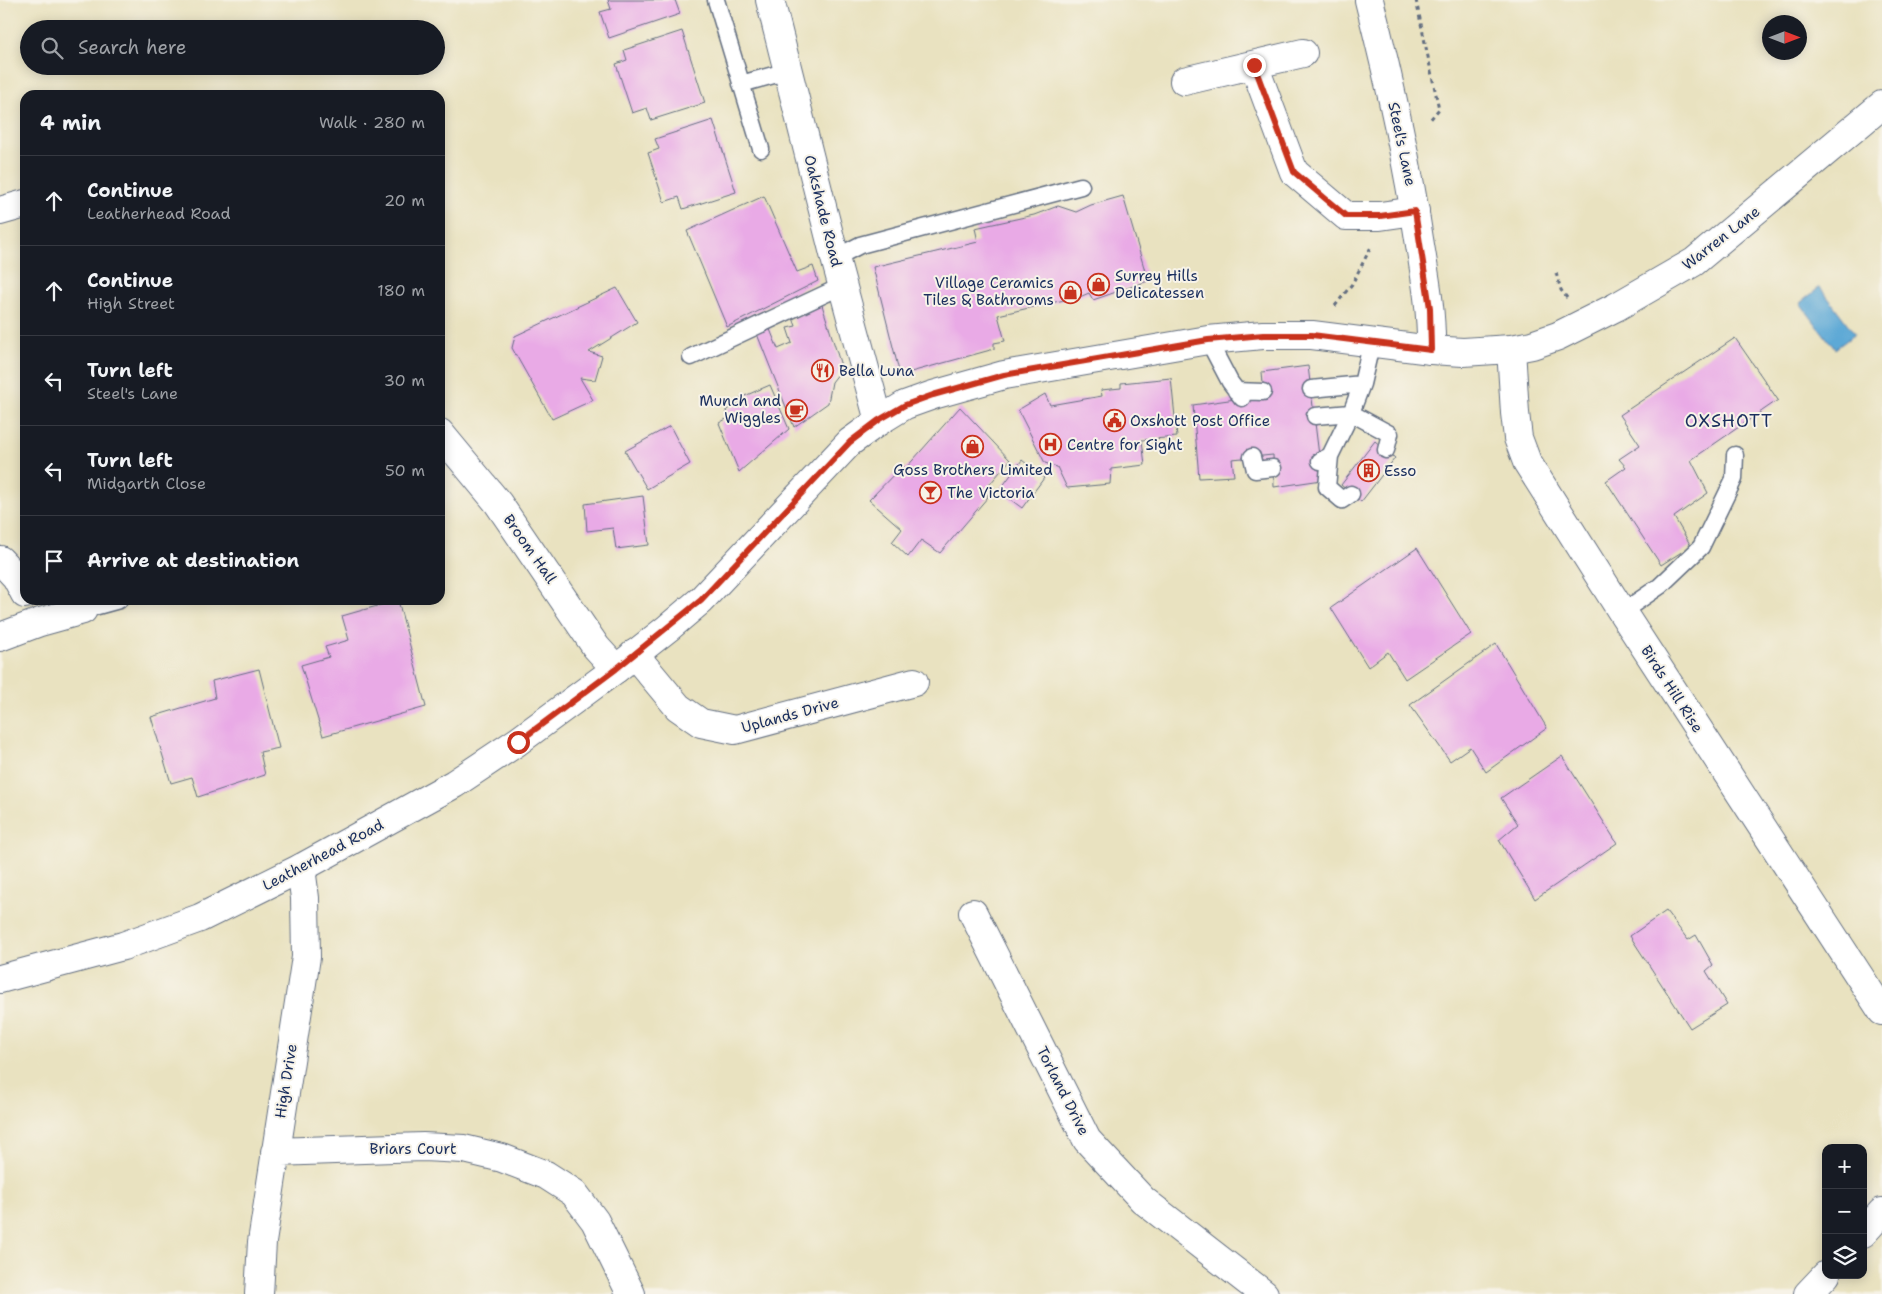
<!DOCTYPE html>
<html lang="en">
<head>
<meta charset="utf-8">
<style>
  body { margin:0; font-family:"Shantell Sans",sans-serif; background:#20242c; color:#f1f3f6 }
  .controls { position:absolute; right:15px; bottom:15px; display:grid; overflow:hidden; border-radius:10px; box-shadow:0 2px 12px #0003 }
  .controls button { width:45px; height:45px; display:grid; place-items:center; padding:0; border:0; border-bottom:1px solid #363941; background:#171b24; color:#f1f3f6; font:25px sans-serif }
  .compass { position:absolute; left:1762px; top:15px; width:45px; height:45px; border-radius:50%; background:#171b24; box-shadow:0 2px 12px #0003; rotate:90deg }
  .stop { position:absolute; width:15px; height:15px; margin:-11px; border:4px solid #c8321e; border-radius:50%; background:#fff }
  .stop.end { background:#c8321e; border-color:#fff; box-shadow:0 1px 5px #0008 }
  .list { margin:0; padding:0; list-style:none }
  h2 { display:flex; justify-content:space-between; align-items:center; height:65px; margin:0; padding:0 20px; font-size:21px }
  h2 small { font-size:16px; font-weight:400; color:#9ea1a6 }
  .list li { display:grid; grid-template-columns:32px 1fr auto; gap:15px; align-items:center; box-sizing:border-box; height:90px; padding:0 20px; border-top:1px solid #363941 }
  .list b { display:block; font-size:19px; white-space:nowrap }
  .list p { margin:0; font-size:16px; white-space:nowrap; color:#9ea1a6 }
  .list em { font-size:16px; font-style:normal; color:#9ea1a6 }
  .icon { flex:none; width:28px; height:28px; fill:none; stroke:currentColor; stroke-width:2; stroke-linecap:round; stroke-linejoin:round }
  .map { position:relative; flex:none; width:1882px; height:1294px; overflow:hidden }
  .search { position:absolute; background:#171b24; box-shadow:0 2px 12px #0003; left:20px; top:20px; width:425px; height:55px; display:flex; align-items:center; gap:12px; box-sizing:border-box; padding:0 18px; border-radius:28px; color:#9ea1a6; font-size:19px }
  .panel { position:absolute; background:#171b24; box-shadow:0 2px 12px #0003; left:20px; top:90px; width:425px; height:515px; border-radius:15px }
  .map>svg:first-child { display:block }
</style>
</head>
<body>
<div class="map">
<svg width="1882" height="1294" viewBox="0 0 1882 1294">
  <rect width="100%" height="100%" fill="#f7f3e8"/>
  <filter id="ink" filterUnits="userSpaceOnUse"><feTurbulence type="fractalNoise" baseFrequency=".02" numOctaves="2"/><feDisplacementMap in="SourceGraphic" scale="10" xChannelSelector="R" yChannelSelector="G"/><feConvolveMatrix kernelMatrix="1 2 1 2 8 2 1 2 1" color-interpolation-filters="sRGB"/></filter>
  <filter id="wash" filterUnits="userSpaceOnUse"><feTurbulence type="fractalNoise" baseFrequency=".0096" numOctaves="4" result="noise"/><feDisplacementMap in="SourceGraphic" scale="20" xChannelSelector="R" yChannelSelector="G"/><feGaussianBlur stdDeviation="1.12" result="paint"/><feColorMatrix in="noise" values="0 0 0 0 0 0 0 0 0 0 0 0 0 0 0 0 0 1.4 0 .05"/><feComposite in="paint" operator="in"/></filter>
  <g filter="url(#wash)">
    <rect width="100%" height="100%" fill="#e9e2c0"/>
    <!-- water -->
    <path fill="#5da9d6" stroke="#3c6c9a" d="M1820,287l35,47 -20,15 -35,-46z"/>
    <g id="blocks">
      <!-- building -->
      <path fill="#e9aae6" d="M608,0h67l5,14 -71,24 -9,-26 11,-3z
        M682,31l23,72 -54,17 -4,-12 -15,5 -16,-49 11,-4 -3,-10z
        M713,120l23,72 -53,17 -4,-12 -15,5 -16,-49 11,-4 -4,-10z
        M764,196l33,76 16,-6 5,15 -91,46 -40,-96z
        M1123,196l25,85 -55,19 -4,-7 -7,3 -84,19 7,26 -11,2v6l-94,26 -27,-108 105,-25 -3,-14 59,-13 24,-9 18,6 15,-7z
        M617,288l20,34 -48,30 13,4 -7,24 -15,-2 13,22 -41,19 -40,-71 3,-12z
        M822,305l20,64 -10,13 -4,21 -34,24 -39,-98 12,-7 11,27 14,-6 -5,-15 9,-2 -3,-8z
        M1735,338l43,62 -87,60 17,33 -34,24 17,29 -30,19 -55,-84 20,-14 -7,-8 21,-14 -20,-30z
        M1308,366l14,114 -48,7 -1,-32 -41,4 2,17 -35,2 -6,-73 71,-10 -2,-23z
        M1171,378l6,59 -35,3 3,25 -34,4 -1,15 -43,4 -10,-21 -12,-4 -27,-53 27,-16 5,11 52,-9 -1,-6 20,-2v-5z
        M770,385l19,44 -50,43 -20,-49 9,-5 -2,-8 15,-8 -1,-4z
        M960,407l50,53 -25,30 3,7 -48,56 -19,-13 -13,17 -16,-15 10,-13 -33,-29 33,-34 3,3z
        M670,426l20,38 -43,25 -22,-38z
        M1375,441l20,17 -34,44 -20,-17z
        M1022,460l22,18 -22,30 -23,-17z
        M643,496l6,49 -33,4 -3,-21 -26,3 -2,-27z
        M1417,548l54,86 -66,45 -17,-27 -20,15 -37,-59z
        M398,600l28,107 -103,29 -22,-71 28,-8 -4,-10 24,-7 -7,-24z
        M1496,644l51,84 -61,44 -16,-25 -20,14 -40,-56z
        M259,669l20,79 -19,4 5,23 -67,22 -6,-20 -21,6 -20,-66 64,-19 -3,-17z
        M1562,756l55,87 -82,56 -36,-59 19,-16 -17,-26z
        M1666,911l22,29 8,-5 17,30 -7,6 21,34 -37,23 -60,-92z"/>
    </g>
  </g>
  <g filter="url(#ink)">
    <use href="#blocks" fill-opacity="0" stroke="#636e80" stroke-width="1"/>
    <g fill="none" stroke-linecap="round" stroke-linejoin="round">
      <defs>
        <path id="service" d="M716,0l45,149
          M741,84l47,-13
          M835,258l25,-13 221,-59
          M1208,340l22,42 12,16
          M691,357l151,-71
          M1311,389l51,-5
          M1236,391l27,1
          M1315,416l36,-3 11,-29 10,-43
          M1330,456l-3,31 15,13 9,-6
          M1252,457l3,13 18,-2
          M1320,461l10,-5 21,-43 39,21 -4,16
          M83,610l36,-10
          M1622,612l38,-26 41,-39 33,-68 1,-24"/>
        <path id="minor" d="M770,0l65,258 44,163
          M1254,65l40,107 52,44h34l35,-5
          M1184,81l119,-28
          M0,211l25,-7
          M1511,349l4,64 3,25 9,24 95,150 260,399
          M440,433l58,70 98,144 20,22
          M0,560l16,17 9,17
          M0,637l40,-15 43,-12
          M634,654l44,53 23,16 34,7 179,-48
          M973,913l114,227 56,60 121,94
          M275,1152l148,-5 41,2 38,9 44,17 28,18 21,28 36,73
          M1863,1233l19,-21
          M259,1294l3,-52 44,-285 -1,-59 -4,-30
          M1808,1294l18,-19"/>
        <path id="tertiary" d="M1369,0c20,79 38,159 50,239 6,37 13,73 12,111"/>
        <path id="primary" d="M0,979l123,-33 77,-28 101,-50 153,-84 63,-42 99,-73 52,-41 33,-28 149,-158 29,-21 26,-16 28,-10 71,-20 204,-35 55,-5h49l119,15 32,2 48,-3 21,-4 26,-9 58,-29 78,-45 188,-157"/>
      </defs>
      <!-- service casing -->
      <use href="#service" stroke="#636e80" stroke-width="19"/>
      <!-- minor casing -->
      <use href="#minor" stroke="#636e80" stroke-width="30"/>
      <!-- tertiary casing -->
      <use href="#tertiary" stroke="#636e80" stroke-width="30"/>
      <!-- primary casing -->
      <use href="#primary" stroke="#636e80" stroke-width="30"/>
      <!-- path -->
      <path stroke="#636e80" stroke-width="3" stroke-dasharray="4 4" stroke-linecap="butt" d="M1416,0l23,109 -10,12
        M1556,273l5,17 6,8
        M1335,306l17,-22 19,-37"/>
      <!-- service -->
      <use href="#service" stroke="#fff" stroke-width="16"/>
      <!-- minor -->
      <use href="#minor" stroke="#fff" stroke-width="28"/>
      <!-- tertiary -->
      <use href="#tertiary" stroke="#fff" stroke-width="28"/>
      <!-- primary -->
      <use href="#primary" stroke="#fff" stroke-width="28"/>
    </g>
  </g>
  <g fill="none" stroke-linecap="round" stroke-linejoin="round" filter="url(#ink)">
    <!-- route -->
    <path stroke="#c8321e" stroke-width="6" d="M518,742l98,-73 85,-69 149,-158 29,-22 26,-15 28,-10 71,-20 204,-35 55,-5h49l119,15 -1,-42 -15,-97 -35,5h-34l-52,-44 -40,-107"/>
  </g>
  <!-- icons -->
  <defs>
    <symbol id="shop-ring" viewBox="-11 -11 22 22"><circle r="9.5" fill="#f7f3e8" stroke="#c8321e" stroke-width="1.5"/><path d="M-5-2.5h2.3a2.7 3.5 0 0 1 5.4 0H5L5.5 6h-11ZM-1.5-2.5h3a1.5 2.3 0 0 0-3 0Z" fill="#c8321e"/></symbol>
    <symbol id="restaurant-ring" viewBox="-11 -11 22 22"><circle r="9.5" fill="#f7f3e8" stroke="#c8321e" stroke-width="1.5"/><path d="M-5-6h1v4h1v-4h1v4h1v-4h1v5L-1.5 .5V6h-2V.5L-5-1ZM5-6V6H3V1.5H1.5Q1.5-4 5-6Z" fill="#c8321e"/></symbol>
    <symbol id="cafe-ring" viewBox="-11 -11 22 22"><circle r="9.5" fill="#f7f3e8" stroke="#c8321e" stroke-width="1.5"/><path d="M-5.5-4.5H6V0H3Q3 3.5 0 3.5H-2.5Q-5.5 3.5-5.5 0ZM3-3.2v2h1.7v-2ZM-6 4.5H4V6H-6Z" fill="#c8321e"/></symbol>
    <symbol id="civic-ring" viewBox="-11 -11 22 22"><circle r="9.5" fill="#f7f3e8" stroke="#c8321e" stroke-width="1.5"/><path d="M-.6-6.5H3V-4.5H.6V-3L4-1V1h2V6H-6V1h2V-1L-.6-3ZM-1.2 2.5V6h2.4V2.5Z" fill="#c8321e"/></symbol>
    <symbol id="hospital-ring" viewBox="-11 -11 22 22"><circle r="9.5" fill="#f7f3e8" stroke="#c8321e" stroke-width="1.5"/><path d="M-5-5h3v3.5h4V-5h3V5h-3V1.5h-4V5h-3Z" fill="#c8321e"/></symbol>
    <symbol id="building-ring" viewBox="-11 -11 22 22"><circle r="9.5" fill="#f7f3e8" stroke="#c8321e" stroke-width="1.5"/><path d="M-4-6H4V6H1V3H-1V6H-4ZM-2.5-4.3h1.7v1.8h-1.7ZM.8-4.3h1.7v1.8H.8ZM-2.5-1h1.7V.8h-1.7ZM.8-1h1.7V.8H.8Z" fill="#c8321e"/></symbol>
    <symbol id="bar-ring" viewBox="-11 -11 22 22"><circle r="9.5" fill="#f7f3e8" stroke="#c8321e" stroke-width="1.5"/><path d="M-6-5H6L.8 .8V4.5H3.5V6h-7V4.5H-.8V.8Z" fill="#c8321e"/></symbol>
  </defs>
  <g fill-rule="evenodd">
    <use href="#shop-ring" x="1086" y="272" width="25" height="25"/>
    <use href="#shop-ring" x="1058" y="280" width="25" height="25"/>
    <use href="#restaurant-ring" x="810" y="358" width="25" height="25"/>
    <use href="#cafe-ring" x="784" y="398" width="25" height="25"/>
    <use href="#civic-ring" x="1102" y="408" width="25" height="25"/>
    <use href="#hospital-ring" x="1038" y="432" width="25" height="25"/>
    <use href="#shop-ring" x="960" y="434" width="25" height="25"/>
    <use href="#building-ring" x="1356" y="458" width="25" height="25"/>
    <use href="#bar-ring" x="918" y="480" width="25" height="25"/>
  </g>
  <g text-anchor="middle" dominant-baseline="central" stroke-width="4" stroke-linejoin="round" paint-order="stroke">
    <!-- street labels -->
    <g font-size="15" fill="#1b2f5e" stroke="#f7f3e8">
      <text transform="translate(1402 144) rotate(78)">Steel's Lane</text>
      <text transform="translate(823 211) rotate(76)">Oakshade Road</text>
      <text transform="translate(1721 238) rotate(-38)">Warren Lane</text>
      <text transform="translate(530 549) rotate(55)">Broom Hall</text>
      <text transform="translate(1672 689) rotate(57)">Birds Hill Rise</text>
      <text transform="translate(790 715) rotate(-15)">Uplands Drive</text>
      <text transform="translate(323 855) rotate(-28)">Leatherhead Road</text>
      <text transform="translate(286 1081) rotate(-81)">High Drive</text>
      <text transform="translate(1063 1091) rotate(63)">Torland Drive</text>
      <text x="413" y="1149">Briars Court</text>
    </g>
    <!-- poi labels -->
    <g font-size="15" fill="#1b2f5e" stroke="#f7f3e8" text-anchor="start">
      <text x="1115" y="276">Surrey Hills<tspan x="1115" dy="17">Delicatessen</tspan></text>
      <text x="1054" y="283" text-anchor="end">Village Ceramics<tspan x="1054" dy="17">Tiles &amp; Bathrooms</tspan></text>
      <text x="839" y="371">Bella Luna</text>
      <text x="781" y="401" text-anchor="end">Munch and<tspan x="781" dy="17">Wiggles</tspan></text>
      <text x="1130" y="421">Oxshott Post Office</text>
      <text x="1067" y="445">Centre for Sight</text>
      <text x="973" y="470" text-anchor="middle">Goss Brothers Limited</text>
      <text x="1384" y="471">Esso</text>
      <text x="947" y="493">The Victoria</text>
    </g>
    <!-- quarter labels -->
    <g font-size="18" letter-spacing="1" fill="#1b2f5e" stroke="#f7f3e8">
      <text x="1729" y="421">OXSHOTT</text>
    </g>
  </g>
</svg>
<div class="controls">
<button>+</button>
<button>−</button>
<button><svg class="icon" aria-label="layers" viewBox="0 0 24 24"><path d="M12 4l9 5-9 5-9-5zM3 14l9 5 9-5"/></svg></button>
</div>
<svg class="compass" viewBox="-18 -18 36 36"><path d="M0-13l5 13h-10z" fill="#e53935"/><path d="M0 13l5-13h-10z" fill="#9ea1a6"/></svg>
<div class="stop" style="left:518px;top:742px"></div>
<div class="stop end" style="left:1254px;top:65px"></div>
<div class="search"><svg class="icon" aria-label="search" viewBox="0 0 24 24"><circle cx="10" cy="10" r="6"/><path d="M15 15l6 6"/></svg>Search here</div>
<section class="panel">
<h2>4 min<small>Walk · 280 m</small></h2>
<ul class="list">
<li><svg class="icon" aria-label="ahead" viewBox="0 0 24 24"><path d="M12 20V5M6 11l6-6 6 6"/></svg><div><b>Continue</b><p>Leatherhead Road</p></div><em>20 m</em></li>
<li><svg class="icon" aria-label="ahead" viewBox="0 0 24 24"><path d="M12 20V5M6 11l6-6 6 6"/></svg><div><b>Continue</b><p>High Street</p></div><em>180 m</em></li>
<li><svg class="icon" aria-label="left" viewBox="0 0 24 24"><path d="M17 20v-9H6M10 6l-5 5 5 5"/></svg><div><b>Turn left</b><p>Steel's Lane</p></div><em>30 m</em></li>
<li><svg class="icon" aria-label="left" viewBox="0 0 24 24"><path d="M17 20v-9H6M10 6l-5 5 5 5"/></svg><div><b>Turn left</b><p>Midgarth Close</p></div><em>50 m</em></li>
<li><svg class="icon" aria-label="arrive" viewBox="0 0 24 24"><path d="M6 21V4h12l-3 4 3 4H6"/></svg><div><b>Arrive at destination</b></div></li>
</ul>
</section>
</div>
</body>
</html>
